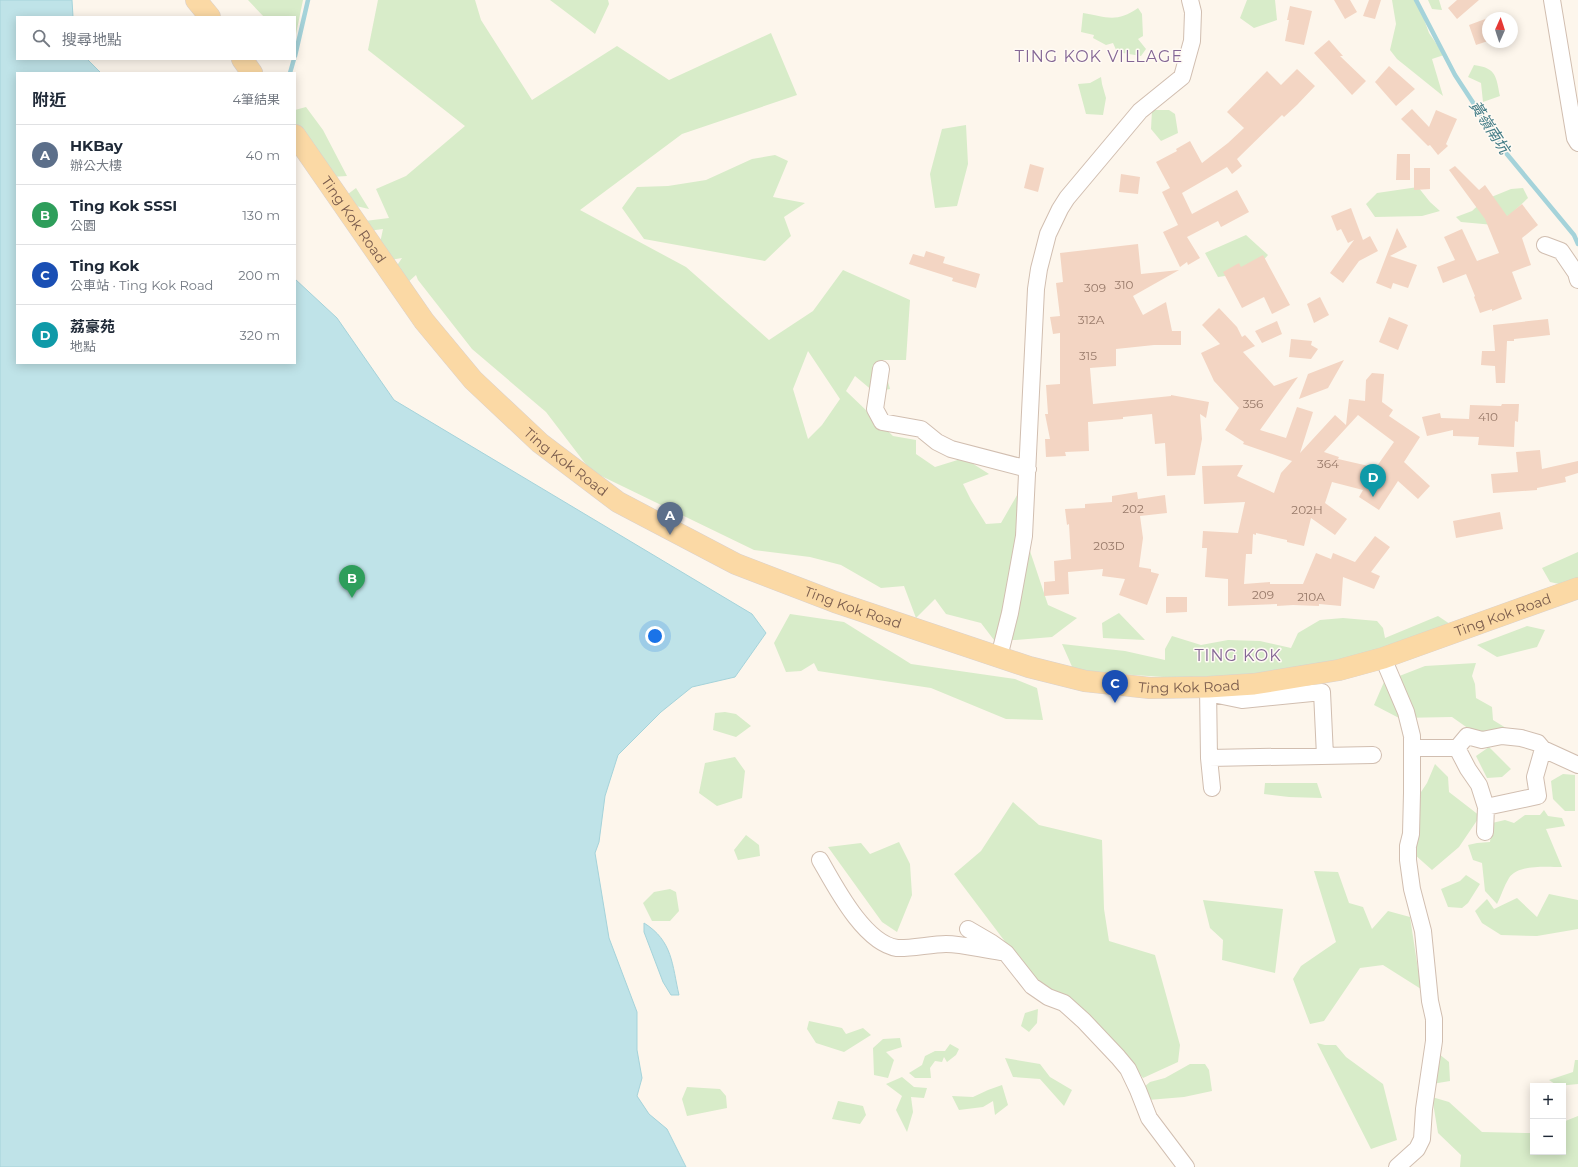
<!DOCTYPE html>
<html lang="zh-TW">
<head>
<meta charset="utf-8">
<style>
  body { margin:0; font-family:Montserrat,"Noto Sans TC",sans-serif; background:#f6f6f7; color:#1f2937 }
  .controls { position:absolute; right:12px; bottom:12px; display:grid; overflow:hidden; border-radius:0px; box-shadow:0 2px 10px #0003 }
  .controls button { width:36px; height:36px; display:grid; place-items:center; padding:0; border:0; border-bottom:1px solid #e0e1e3; background:#fff; color:#1f2937; font:20px sans-serif }
  .compass { position:absolute; left:1482px; top:12px; width:36px; height:36px; border-radius:50%; background:#fff; box-shadow:0 2px 10px #0003; rotate:3deg }
  .you { position:absolute; left:655px; top:636px; width:14px; height:14px; margin:-10px; border:3px solid #fff; border-radius:50%; background:#1a73e8; box-shadow:0 0 0 6px #1a73e833 }
  .badge { display:grid; place-items:center; width:26px; height:26px; border-radius:50%; background:#e76f51; color:#fff; font-size:13px; font-weight:700 }
  .pin { position:absolute; translate:-50% -33px; filter:drop-shadow(0 1px 2px #0008) }
  .pin::after { content:''; position:absolute; top:21px; width:14px; height:12px; background:inherit; clip-path:polygon(0 0,100% 0,50% 100%) }
  .list { margin:0; padding:0; list-style:none }
  h2 { display:flex; justify-content:space-between; align-items:center; height:52px; margin:0; padding:0 16px; font-size:17px }
  h2 small { font-size:13px; font-weight:400; color:#747a83 }
  .list li { display:grid; grid-template-columns:26px 1fr auto; gap:12px; align-items:center; box-sizing:border-box; height:60px; padding:0 16px; border-top:1px solid #e0e1e3 }
  .list b { display:block; font-size:15px; white-space:nowrap }
  .list p { margin:0; font-size:13px; white-space:nowrap; color:#747a83 }
  .list em { font-size:13px; font-style:normal; color:#747a83 }
  .icon { flex:none; width:22px; height:22px; fill:none; stroke:currentColor; stroke-width:2; stroke-linecap:round; stroke-linejoin:round }
  .map { position:relative; flex:none; width:1578px; height:1167px; overflow:hidden }
  .search { position:absolute; background:#fff; box-shadow:0 2px 10px #0003; left:16px; top:16px; width:280px; height:44px; display:flex; align-items:center; gap:10px; box-sizing:border-box; padding:0 14px; border-radius:0px; color:#747a83; font-size:15px }
  .panel { position:absolute; background:#fff; box-shadow:0 2px 10px #0003; left:16px; top:72px; width:280px; height:292px; border-radius:0px }
  .map>svg:first-child { display:block }
</style>
</head>
<body>
<div class="map">
<svg width="1578" height="1167" viewBox="0 0 1578 1167">
  <rect width="100%" height="100%" fill="#fdf6ec"/>
  <!-- green -->
  <path fill="#d8ecc9" fill-rule="evenodd" d="M248,0h55l-8,39v-22h-31z
    M378,0h97l6,20 51,80 85,-54 52,34 102,-47 26,62 -115,39 -102,76 106,57 83,73 44,-29 30,-41 67,30 -4,60h-24l8,29 -16,3 -19,-16 -9,15 47,45 23,4v14l19,13 29,-9 25,16 -26,10 8,16 15,24 15,-1 19,-33 13,-5 -3,66 18,54 29,13 -25,19 -37,3h-21l-13,-17 -35,-9 -11,-15 -19,19 -12,-32 -23,2 -40,-23 -31,-8 -56,-7 -163,-79 -45,-59 -74,-63 -54,-69 -2,-5 -10,9 -10,-17 6,-9 -12,2 -10,-17 3,-14 -15,2 -3,-10 24,-3 -13,-29 30,-13 59,-50 -97,-76zM808,351l32,48 -18,26 -14,14 -15,-50z
    M550,0h58l1,4 -14,30z
    M1247,0h28l2,20 -23,8 -14,-10z
    M1392,0h25l12,33 15,22 -12,4 11,37 -46,-37 -7,-9 6,-26z
    M1428,0h11l3,10 -10,-1z
    M1138,8l4,6 1,22 -5,3 8,10 -5,7 -24,-4 -4,-9 -7,2 -13,-7 1,-3 -13,-3 2,-19c23,4 34,10 55,-5z
    M1474,65c23,3 22,12 26,31l-17,6 -2,-19 -13,-6z
    M1101,77l1,7 4,14 -3,17 -17,-1 -8,-30 12,-1z
    M306,107l17,23 24,46 -16,1 -12,-25 -24,-29v-13z
    M1152,110h17l6,4 3,19 -17,8 -10,-12z
    M966,125l2,39 -11,42 -22,2 -5,-34 12,-45z
    M775,155l13,6 -15,36 32,6 -21,14 7,19 -26,25 -121,-22 -22,-31 15,-21 31,-1 38,-6 46,-21z
    M1418,187l12,15 10,9 -18,5 -47,1 -9,-13 11,-11z
    M356,188l13,21 -13,-3 -8,-12z
    M1523,188l5,10 -16,15 -18,12 -33,-3 -5,-5 16,-6 12,-11 27,-11z
    M1246,235l22,20 -15,17 -35,5 -13,-24z
    M1578,552v29l-14,4 -14,-3 -8,-14z
    M1119,613l26,27 -42,-2 -1,-15z
    M790,614l54,8 67,42 104,15 22,9 6,32 -37,-1 -75,-31 -113,-17 -4,-8 -13,8 -15,1 -12,-29z
    M1438,616l12,8 -104,39 -138,17 -134,-9 -12,-27 63,7 40,9v-11l7,-13 29,9 27,-5 32,1 31,7 7,-15 22,-13 23,-2 34,3 6,7 2,10z
    M1527,626l18,4 -8,17 -40,10 -20,-12z
    M1476,663l-4,13 3,8 1,14 16,9 1,13 13,8 -27,8 -27,-19 -53,1 -25,-13 10,-23 41,-16z
    M725,712l11,2 15,12 -15,11 -23,-7 2,-17z
    M1489,747l22,22 -9,8 -15,1 -11,-22z
    M735,757l10,14 -3,27 -25,8 -18,-13 6,-30z
    M1435,764l13,13 1,15 31,24 -21,31 -27,23 -18,-16 -11,-35 24,-36z
    M1563,774l12,1v36h-10l-12,-12 -2,-18z
    M1265,783h52l5,15 -33,-1 -25,-3z
    M1013,802l26,23 63,15 2,69 5,32 46,14 25,90 -2,17 -35,16 -40,-47 -66,-47 -83,-110 27,-23z
    M1544,810l4,6 14,2 3,8 -19,3 16,38c-15,0 -44,-3 -53,11 -5,8 -8,18 -12,26l-12,-13 -3,-28 -9,-3 -5,-15 9,-2 13,-1 2,-19 13,-3 9,3 11,-8h15z
    M746,835l13,10 1,11 -22,4 -4,-10z
    M899,842l11,22 2,31 -15,37 -15,-10 -54,-75 33,-4 9,11z
    M1314,871l24,1 11,31 14,4 9,22 16,-18 22,6 11,72 -38,-24 -23,3 -36,53 -14,3 -17,-45 8,-13 35,-24z
    M1466,875l14,9 -12,19 -6,5 -14,-1 -7,-18 19,-8z
    M670,889l6,3 3,19 -9,10h-18l-9,-18 11,-11z
    M1549,894l29,6v29l-41,7 -36,-1 -19,-12 -7,-12 12,-12 7,10 23,-11 20,19z
    M1203,900l80,9 -8,64 -53,-13 1,-20 -13,-12z
    M1038,1009l-1,14 -8,9 -8,-6 4,-13z
    M809,1021l33,7 4,6 17,-6 8,7 -27,17 -28,-9 -9,-14z
    M900,1038l2,9 -16,5 8,8 -6,18 -14,-3 -1,-27 10,-9z
    M1317,1043l8,2h11l10,12 37,27 14,56 -26,9z
    M950,1044l9,5 -3,6 -9,7 -3,-5 -2,5 -7,-1 -5,7 1,10h-16l-6,-5 13,-8 3,-9 10,-5h10z
    M1439,1054l10,8 1,19 -18,3z
    M1005,1058l35,6 10,13 22,13 -8,16 -24,-27 -27,-2z
    M1575,1060h3v24l-20,2 -9,-6 24,-8z
    M1190,1064h15l4,6 3,21 -28,6 -36,3 -4,-13 6,-5 15,-4z
    M902,1077l12,10 13,1 -3,10 -13,-1 2,15 -6,20 -11,-22 6,-14 -16,-12z
    M1002,1085l6,20 -13,10 -2,-14 -10,6 -24,3 -7,-14 21,1 15,-7z
    M687,1087l33,2 6,7 1,12 -40,8 -5,-17z
    M1432,1097l17,5 33,30 48,1 3,-1v20h30v-30l15,-6v51h-118l1,-12 -23,-22z
    M838,1101l25,5 3,9 -6,9 -28,-5z"/>
  <!-- water -->
  <path fill="#bfe3e8" stroke="#a5d3da" d="M0,0h72l1,17h-56v42h70l14,14h-84v290h278v-84l42,39 57,82 358,214 14,19 -31,44 -43,10 -31,25 -43,43 -13,41 -6,46 -4,11 14,85 28,74v38l5,28 -5,18 12,18 18,15 19,38h-686z
    M644,923c29,18 28,42 35,72h-8l-8,-13 -19,-50z"/>
  <g fill="none" stroke-linecap="round" stroke-linejoin="round">
    <!-- stream -->
    <path stroke="#a5d3da" stroke-width="4.5" d="M1416,0l39,75 51,78 68,82 4,9
      M295,56l13,-56
      M290,73l4,-14"/>
  </g>
  <!-- building -->
  <path fill="#f3d5c3" fill-rule="evenodd" d="M1334,0h16l7,12 -12,7z
    M1369,0h12l-6,19 -12,-3z
    M1457,0h22l-22,19 -9,-11z
    M1290,6l22,5 -8,34 -19,-4 4,-21h-2z
    M1488,18v23l-12,4 -7,-20z
    M1329,40l14,16h-3l26,25 -14,14 -38,-42z
    M1389,66l26,23 -19,17 -21,-24z
    M1297,69l18,17 -18,19 -13,12 -2,-2 -45,44 5,7 -10,8 -5,-7 -45,26 10,21 45,-24 12,22 -28,15 -3,-6 -31,16 13,21 -12,7 -1,-3 -7,5 -17,-35 15,-7 -16,-33 8,-4 -14,-26 21,-11 -1,-2 14,-8 12,22 26,-20 16,-15 -17,-16 40,-41 14,14z
    M1412,109l17,18 7,-17 21,9 -11,25 2,2 -10,9 -8,-10 -2,1 -27,-27z
    M1397,154h13v26h-14z
    M1030,164l14,4 -6,24 -14,-4z
    M1455,166l24,24 6,-5 22,31 15,-12 16,21 -16,13 9,27 -19,7 10,27 -30,12v-2l-12,4 -6,-16 1,-1 -9,-22 -23,9 -6,-16 18,-7 -11,-23 18,-8 15,32 22,-8 -14,-34 -36,-49z
    M1414,168h16v21l-16,1z
    M1121,174l19,3 -2,17 -19,-2z
    M1351,208l12,32 7,-4 8,15 -19,10 -16,22 -13,-10 24,-33 -6,3 -7,-14 -4,2 -6,-15z
    M1397,228l10,19 -17,9 27,9 -9,23 -15,-5 -2,6 -15,-6z
    M1138,244l3,30 38,-4 -46,26 10,19 23,-13 6,29h9v14h-27l-38,4v17l-26,2 3,36 78,-8v-1l38,7 -3,16 -6,-4 2,25 -7,36 -28,1 -2,-33 -10,1 -3,-30 -29,3v2l-35,3 1,29 -24,1 1,4 -20,1 -1,-18h5l-5,-25h3l-2,-29 14,-1v-51l-7,1 -3,-17 10,-1 -4,-33 7,-1 -3,-29z
    M926,251l19,6 -2,6 37,11 -4,14 -24,-7 1,-3 -44,-14 4,-10 11,3z
    M1263,255l27,50 -18,9 -8,-17 -22,11 -19,-36 16,-9 2,4z
    M1320,297l9,18 -15,8 -7,-19z
    M1219,308l18,19 5,10 3,-2 10,11 -12,6 31,34 24,-9 -38,53 26,8 11,-31 16,5 -13,41 35,-38 11,10 3,-26 16,2 1,-21 6,-7 12,1 -2,28 11,8 -4,6 31,21 -16,25 26,24 -12,13 -20,-18 -19,29 -20,-13 4,-7 -31,-8 -7,21 22,16 -12,16 -24,-17 -7,28 -17,-4v-2l-31,-7v2l-3,-1 -1,20h-6l-2,30 26,-2v2h33l13,-31 15,6 2,-6 22,9 20,-26 15,11 -19,25 9,4 -6,13 -31,-12 -2,29 -22,-2v2l-26,-1 -16,1v-2l-49,2v-27l-23,-2 2,-29h-5l1,-17 35,2 7,-31 -41,2 -2,-38 41,-1 -6,11 37,17 7,-20 11,-12 -49,-17 1,-2 -19,-12 14,-22 -25,-27 -13,-28 19,-9 -18,-19zM1358,415l36,27 -17,24 -2,-1 -2,2 -35,-8 1,-2 -15,-5z
    M1389,317l19,8 -10,25 -19,-8z
    M1548,319l2,16 -36,4v2h-7l-2,42h-9l-1,-17 -14,-1 1,-14h13l-2,-26z
    M1277,321l5,13 -20,9 -7,-12z
    M1291,339l21,2 -1,4 7,4 -7,10 -22,-2z
    M1344,360l-16,28 -29,11 9,-25z
    M1502,404h17l-1,18 -3,-1 -1,26 -36,-2 1,-8 -26,-1v-6l-26,6 -5,-19 18,-4 1,5 28,1 1,-14 31,1z
    M1540,450l2,19 36,-8v12l-13,4 1,5 -29,6v2l-44,3 -2,-19 27,-2 -2,-20z
    M1137,492l1,7 27,-4 2,18 -27,3 3,22 -4,29 12,2v3l8,2 -12,31 -28,-10 6,-16 -23,-3 1,-7 -35,3 1,22 -25,2v-14l11,-1 -1,-20 17,-2 -2,-35 -2,1 -2,-16 20,-1v-4l27,-2v-6z
    M1500,512l3,17 -47,9 -3,-17z
    M1166,597h21v15l-21,1z"/>
  <g fill="none" stroke-linecap="round" stroke-linejoin="round">
    <defs>
      <path id="minor" d="M1552,0l23,138 3,5
        M1545,245l16,6 15,22 2,7
        M881,369l-6,40 7,13 39,7 16,13 14,7 77,20
        M999,657l11,-44 14,-77 12,-247 3,-20 9,-35 12,-25 7,-11 73,-87 42,-34 10,-36 1,-29 -3,-12
        M1383,658l23,54 6,24v57l-1,41 -3,12v14l4,29 11,42 7,70 4,18v22l-10,68 -2,30 -5,10 -20,18
        M1208,687l1,71 3,30
        M1208,693l34,7 80,-8 3,64
        M1412,748h45l10,-12 15,4 20,-4 19,2 17,5 5,6 -8,28 3,19 -52,11 -7,-22 -11,-16 -11,-21
        M1543,749l35,16
        M1209,758l164,-3
        M1485,832l1,-25
        M820,860c15,26 44,83 77,88 12,1 35,-4 49,-4 17,0 38,6 55,8
        M968,929l24,14 14,10 26,33 16,11 16,6 20,18 34,36 10,12 10,21 11,28 37,49"/>
      <g id="major">
        <path d="M196,0l14,17"/>
        <path d="M242,59l10,14"/>
        <path id="s1" d="M295,135l129,186 49,59 67,63 78,59 118,62 99,38 194,65 56,14 65,7 58,-1 46,-3 85,-14 44,-12 195,-70"/>
      </g>
    </defs>
    <!-- minor casing -->
    <use href="#minor" stroke="#d1beb0" stroke-width="18"/>
    <!-- major casing -->
    <use href="#major" stroke="#dad1cd" stroke-width="22"/>
    <!-- minor -->
    <use href="#minor" stroke="#fff" stroke-width="16"/>
    <!-- major -->
    <use href="#major" stroke="#fbd9a5" stroke-width="21"/>
  </g>
  <g text-anchor="middle" dominant-baseline="central" stroke-width="3" stroke-linejoin="round" paint-order="stroke">
    <!-- number labels -->
    <g font-size="12" fill="#987a6a">
      <text x="1124" y="284">310</text>
      <text x="1095" y="287">309</text>
      <text x="1091" y="319">312A</text>
      <text x="1088" y="355">315</text>
      <text x="1253" y="403">356</text>
      <text x="1488" y="416">410</text>
      <text x="1328" y="463">364</text>
      <text x="1133" y="508">202</text>
      <text x="1307" y="509">202H</text>
      <text x="1109" y="545">203D</text>
      <text x="1263" y="594">209</text>
      <text x="1311" y="596">210A</text>
    </g>
    <!-- street labels -->
    <g font-size="14" fill="#7a5c4d" stroke="#fffaf3">
      <text stroke="none"><textPath href="#s1" startOffset="103">Ting Kok Road</textPath></text>
      <text stroke="none"><textPath href="#s1" startOffset="427">Ting Kok Road</textPath></text>
      <text stroke="none"><textPath href="#s1" startOffset="751">Ting Kok Road</textPath></text>
      <text stroke="none"><textPath href="#s1" startOffset="1423">Ting Kok Road</textPath></text>
      <text stroke="none"><textPath href="#s1" startOffset="1099">Ting Kok Road</textPath></text>
    </g>
    <!-- water labels -->
    <g font-size="15" font-style="italic" fill="#437c86" stroke="#fffaf3">
      <text transform="translate(1490 127) rotate(57)">黃嶺南坑</text>
    </g>
    <!-- quarter labels -->
    <g font-size="16" letter-spacing="1" fill="#846695" stroke="#fffaf3">
      <text x="1099" y="56">TING KOK VILLAGE</text>
      <text x="1238" y="655">TING KOK</text>
    </g>
  </g>
</svg>
<div class="controls">
<button>+</button>
<button>−</button>
</div>
<svg class="compass" viewBox="-18 -18 36 36"><path d="M0-13l5 13h-10z" fill="#e53935"/><path d="M0 13l5-13h-10z" fill="#747a83"/></svg>
<div class="you"></div>
<div class="pin badge" style="left:670px;top:535px;background:#5c6f8a">A</div>
<div class="pin badge" style="left:352px;top:598px;background:#2e9e5b">B</div>
<div class="pin badge" style="left:1115px;top:703px;background:#1a4fb4">C</div>
<div class="pin badge" style="left:1373px;top:497px;background:#0f9aa8">D</div>
<div class="search"><svg class="icon" aria-label="search" viewBox="0 0 24 24"><circle cx="10" cy="10" r="6"/><path d="M15 15l6 6"/></svg>搜尋地點</div>
<section class="panel">
<h2>附近<small>4筆結果</small></h2>
<ul class="list">
<li><span class="badge" style="background:#5c6f8a">A</span><div><b>HKBay</b><p>辦公大樓</p></div><em>40 m</em></li>
<li><span class="badge" style="background:#2e9e5b">B</span><div><b>Ting Kok SSSI</b><p>公園</p></div><em>130 m</em></li>
<li><span class="badge" style="background:#1a4fb4">C</span><div><b>Ting Kok</b><p>公車站 · Ting Kok Road</p></div><em>200 m</em></li>
<li><span class="badge" style="background:#0f9aa8">D</span><div><b>荔豪苑</b><p>地點</p></div><em>320 m</em></li>
</ul>
</section>
</div>
</body>
</html>
